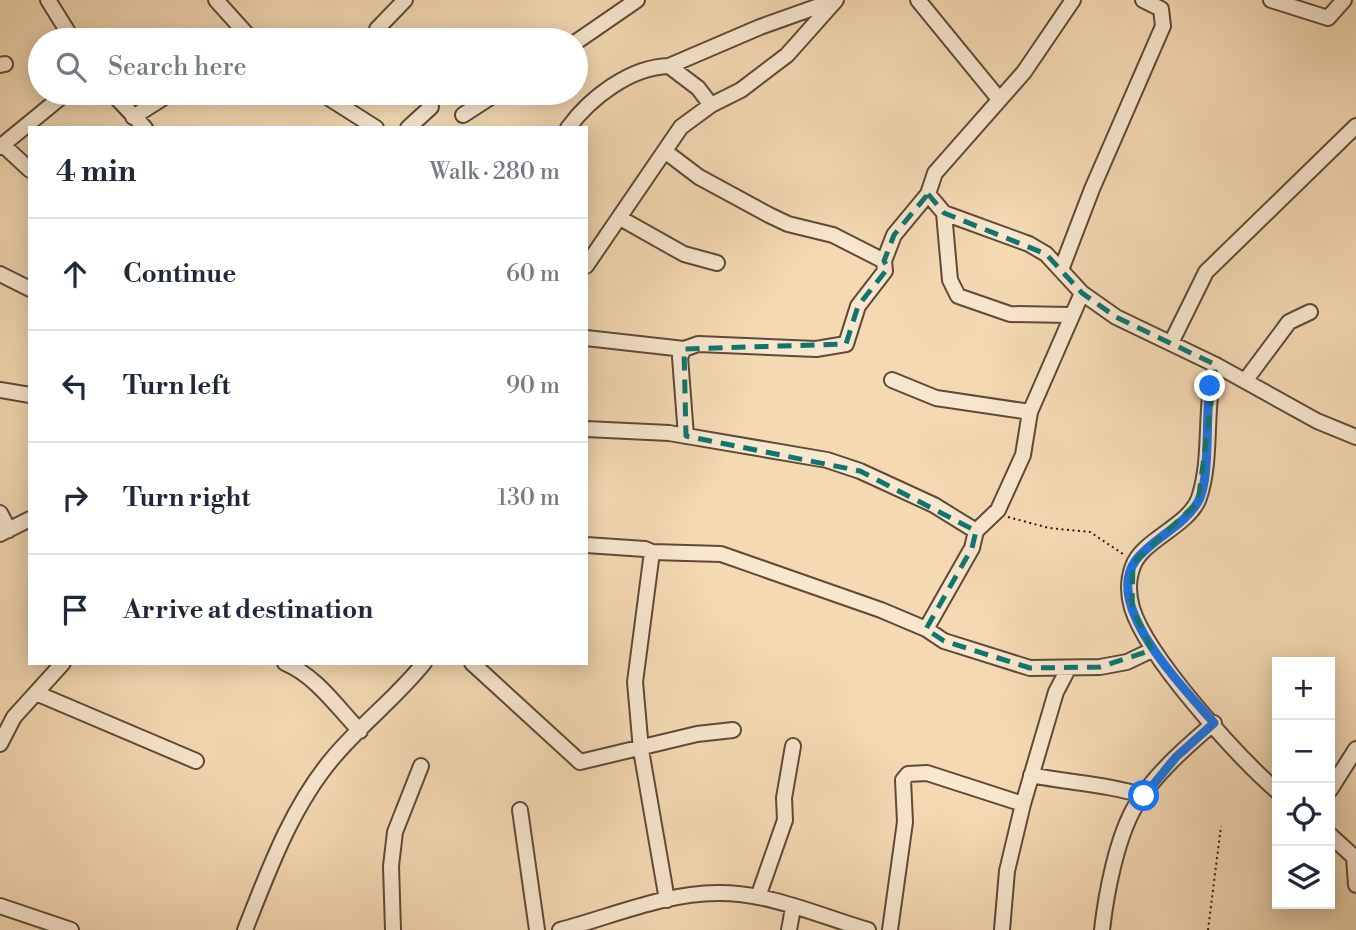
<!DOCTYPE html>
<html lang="en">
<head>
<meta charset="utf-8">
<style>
  body { margin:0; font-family:"Libre Bodoni",serif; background:#f6f6f7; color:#1f2937 }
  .controls { position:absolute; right:21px; bottom:21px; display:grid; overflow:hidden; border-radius:0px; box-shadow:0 4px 18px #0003 }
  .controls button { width:63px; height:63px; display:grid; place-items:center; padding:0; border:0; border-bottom:2px solid #e0e1e3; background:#fff; color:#1f2937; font:35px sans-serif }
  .stop { position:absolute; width:21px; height:21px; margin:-16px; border:5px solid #1a73e8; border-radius:50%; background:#fff }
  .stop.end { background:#1a73e8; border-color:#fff; box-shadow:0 2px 7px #0008 }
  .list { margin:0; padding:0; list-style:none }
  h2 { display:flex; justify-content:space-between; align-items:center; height:91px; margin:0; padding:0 28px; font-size:30px }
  h2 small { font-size:23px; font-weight:400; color:#747a83 }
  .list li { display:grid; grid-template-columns:46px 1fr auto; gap:21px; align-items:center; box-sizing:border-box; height:112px; padding:0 28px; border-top:2px solid #e0e1e3 }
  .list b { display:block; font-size:26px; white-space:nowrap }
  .list em { font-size:23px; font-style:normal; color:#747a83 }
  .icon { flex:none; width:38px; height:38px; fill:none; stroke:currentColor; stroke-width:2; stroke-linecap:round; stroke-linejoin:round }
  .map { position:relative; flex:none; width:1356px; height:930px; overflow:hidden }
  .search { position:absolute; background:#fff; box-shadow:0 4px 18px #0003; left:28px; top:28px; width:560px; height:77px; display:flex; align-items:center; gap:18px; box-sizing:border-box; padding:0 24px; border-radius:38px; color:#747a83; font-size:26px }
  .panel { position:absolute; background:#fff; box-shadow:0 4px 18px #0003; left:28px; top:126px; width:560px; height:539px; border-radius:0px }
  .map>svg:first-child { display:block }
</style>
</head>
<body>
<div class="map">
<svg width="1356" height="930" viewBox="0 0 1356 930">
  <rect width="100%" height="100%" fill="#f4d9b3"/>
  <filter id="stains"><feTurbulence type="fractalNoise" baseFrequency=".00286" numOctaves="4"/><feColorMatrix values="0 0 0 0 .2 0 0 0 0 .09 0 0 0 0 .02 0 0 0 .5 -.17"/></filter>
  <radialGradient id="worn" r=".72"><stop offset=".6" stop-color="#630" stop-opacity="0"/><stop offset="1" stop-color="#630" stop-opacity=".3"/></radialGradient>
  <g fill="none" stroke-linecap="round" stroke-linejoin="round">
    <defs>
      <path id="minor" d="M48,0l25,40
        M216,0l36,40
        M918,0l81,99
        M1271,0l57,18 16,-18
        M377,29l28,-29
        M576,42l61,-42
        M0,65l5,-1
        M669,66l29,22 13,17
        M112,93l33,35
        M321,93l55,35
        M463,115l34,-22
        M133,117l38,-24
        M408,128l23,-21
        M568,128c22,-30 62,-61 101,-62l91,-39 73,-26
        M3,145l27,25
        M0,147l66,-54
        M928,194l16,19 85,31 17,10 36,39 34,24 100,48 101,56 39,16
        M944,213l6,67 8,16 52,18 60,1
        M620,218l64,36 33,9
        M884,261l10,-26 34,-41 7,-21 89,-101 49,-72
        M586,266l95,-139 30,-22 30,-15 46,-35 49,-55
        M1061,270l31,-81 71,-163 -2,-17 -18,-9
        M0,274l30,15
        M586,338l98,11 14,-5 118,5 30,-5 12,-38 27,-35 -1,-10 -51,-26 -45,-11 -19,-9 -70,-38 -33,-25
        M1171,343l35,-71 150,-146
        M684,349l-4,8 6,79
        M1216,365c-13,44 -3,91 -17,133 -10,28 -57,42 -66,68 -5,13 -5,28 -1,42 15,49 105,148 145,183
        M892,380l44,18 94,14
        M1245,381l44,-59 21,-10
        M0,390l30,5
        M586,429l83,4 158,27 33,11 74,34 42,26
        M0,513l9,17
        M0,534l30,-15
        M586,545l59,4 7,3 69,2 160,56 45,19 18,12 86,27 70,-1 27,-5 25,-12
        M652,552l-17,130 6,68 26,150
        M926,629l46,-81 4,-17 22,-21 25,-55 7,-43 52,-119
        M285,663c31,13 52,44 75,68
        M472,663l108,99 117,-28 36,-4
        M36,693l160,68
        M0,744l14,-27 49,-54
        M1031,775c38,8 77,9 113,21
        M1330,790l26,-41
        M520,810l17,120
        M1330,835l24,22 2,28
        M758,897l27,-77 -1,-22 9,-52
        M0,906l71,24
        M245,930c23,-58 46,-122 87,-171 28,-34 64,-61 92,-96
        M393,930l-2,-64 4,-34 26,-66
        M560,930c50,-13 105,-37 157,-37 51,-1 103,23 151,37
        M789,930l4,-22
        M890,930l15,-108 -2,-42 5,-6 19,-1 96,31
        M1002,930l5,-59 16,-67 33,-112 12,-23
        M1102,930c4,-36 15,-94 34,-125 19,-31 50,-58 78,-82"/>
    </defs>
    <!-- minor casing -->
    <use href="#minor" stroke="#5f4a38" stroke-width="18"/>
    <!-- path -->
    <path stroke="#2d1a0f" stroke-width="2" stroke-dasharray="2 3.5" stroke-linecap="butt" d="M1008,517l41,11 41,4 33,22
      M1208,930l13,-104"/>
    <!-- minor -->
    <use href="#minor" stroke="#f8e6ce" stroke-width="14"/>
  </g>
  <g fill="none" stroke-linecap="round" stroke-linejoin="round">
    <!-- route -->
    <path stroke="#1a73e8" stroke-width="9" d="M1144,796l32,-39 38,-34c-27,-32 -113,-117 -78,-163 17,-22 47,-33 62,-58 13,-22 7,-87 12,-116"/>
  </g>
  <!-- marked area -->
  <path fill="none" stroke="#0f766e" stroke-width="5" stroke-dasharray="14 9" stroke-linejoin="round" d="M928,194l16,19 102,41 36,39 34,24 100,48 -18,137 -65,61 -1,45 20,42 -52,17 -70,1 -86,-27 -18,-12 46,-81 4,-17 -116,-60 -174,-35 -2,-87 162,-5 12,-38 30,-38 -4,-7 10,-26z"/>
  <rect width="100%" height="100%" filter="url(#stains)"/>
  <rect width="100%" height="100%" fill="url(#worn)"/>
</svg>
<div class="controls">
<button>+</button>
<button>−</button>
<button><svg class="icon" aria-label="locate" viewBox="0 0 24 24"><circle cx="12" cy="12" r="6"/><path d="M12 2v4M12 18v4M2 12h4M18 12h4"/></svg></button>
<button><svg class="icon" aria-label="layers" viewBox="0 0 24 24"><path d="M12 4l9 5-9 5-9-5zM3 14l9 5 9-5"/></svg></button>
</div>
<div class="stop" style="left:1144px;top:796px"></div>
<div class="stop end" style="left:1210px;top:386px"></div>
<div class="search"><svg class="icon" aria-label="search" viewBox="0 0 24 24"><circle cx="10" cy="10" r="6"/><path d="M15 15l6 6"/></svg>Search here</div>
<section class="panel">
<h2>4 min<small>Walk · 280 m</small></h2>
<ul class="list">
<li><svg class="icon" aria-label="ahead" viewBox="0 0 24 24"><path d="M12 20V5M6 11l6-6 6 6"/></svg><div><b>Continue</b></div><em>60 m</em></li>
<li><svg class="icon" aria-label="left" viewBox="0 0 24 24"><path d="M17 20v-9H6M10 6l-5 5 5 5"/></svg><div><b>Turn left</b></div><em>90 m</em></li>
<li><svg class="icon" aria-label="right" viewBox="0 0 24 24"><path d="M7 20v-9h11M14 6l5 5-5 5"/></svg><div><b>Turn right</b></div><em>130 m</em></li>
<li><svg class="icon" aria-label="arrive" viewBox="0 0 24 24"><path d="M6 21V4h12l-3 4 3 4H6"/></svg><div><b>Arrive at destination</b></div></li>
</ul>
</section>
</div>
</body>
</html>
